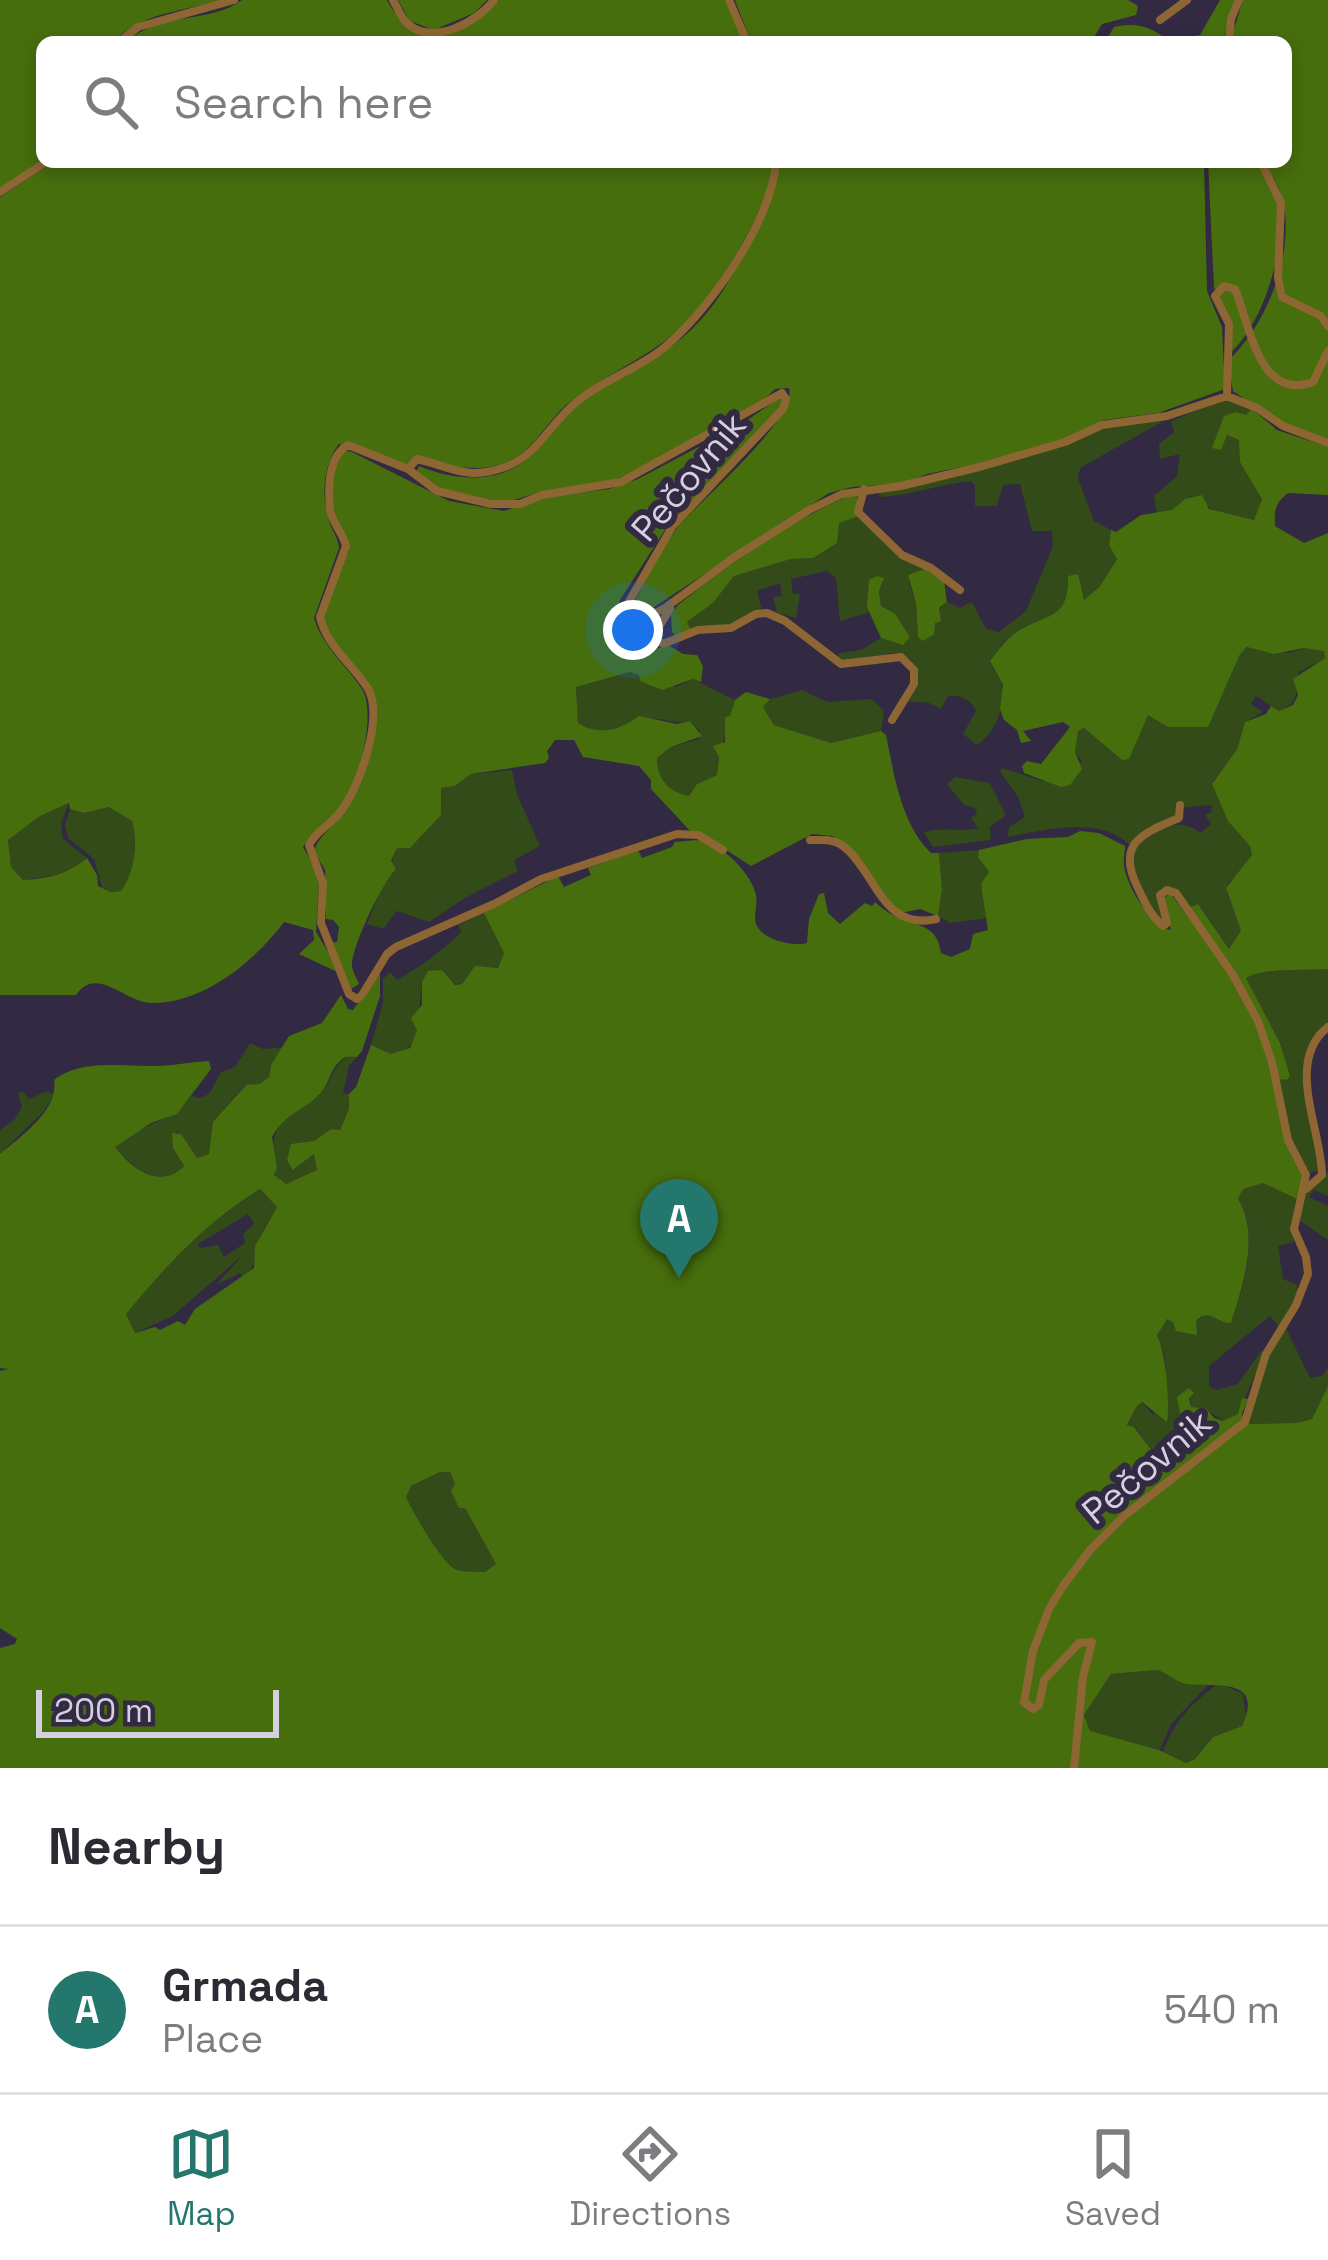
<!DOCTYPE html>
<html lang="en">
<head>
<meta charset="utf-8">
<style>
  body { margin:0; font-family:"Space Grotesk",sans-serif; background:#f2f2f3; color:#2b2b33 }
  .scale { position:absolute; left:36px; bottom:30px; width:243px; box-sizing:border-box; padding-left:12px; border:6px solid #d5d0e0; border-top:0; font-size:33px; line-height:42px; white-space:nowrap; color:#d5d0e0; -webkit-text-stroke:9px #322942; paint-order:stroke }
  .you { position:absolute; left:633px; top:630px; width:42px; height:42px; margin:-30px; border:9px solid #fff; border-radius:50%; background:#1a73e8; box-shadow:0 0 0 18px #1a73e833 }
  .badge { display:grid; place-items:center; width:78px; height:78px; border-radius:50%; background:#23776c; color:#fff; font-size:39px; font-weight:700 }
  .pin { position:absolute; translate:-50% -99px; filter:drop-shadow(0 3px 6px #0008) }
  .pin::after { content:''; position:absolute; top:63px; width:42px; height:36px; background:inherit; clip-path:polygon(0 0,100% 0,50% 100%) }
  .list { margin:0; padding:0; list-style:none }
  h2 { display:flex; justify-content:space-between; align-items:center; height:156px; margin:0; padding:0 48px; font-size:51px }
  h2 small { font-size:39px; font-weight:400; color:#7c7c81 }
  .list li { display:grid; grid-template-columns:78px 1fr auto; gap:36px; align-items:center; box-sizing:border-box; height:168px; padding:0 48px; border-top:3px solid #e1e1e2 }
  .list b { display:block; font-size:45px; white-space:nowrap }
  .list p { margin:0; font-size:39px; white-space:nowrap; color:#7c7c81 }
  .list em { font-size:39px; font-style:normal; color:#7c7c81 }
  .icon { flex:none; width:66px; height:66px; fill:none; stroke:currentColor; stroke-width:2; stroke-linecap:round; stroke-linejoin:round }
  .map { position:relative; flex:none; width:1328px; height:1768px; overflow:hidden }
  .search { position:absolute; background:#fff; box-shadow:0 6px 18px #0003; left:36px; right:36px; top:36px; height:132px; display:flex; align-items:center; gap:30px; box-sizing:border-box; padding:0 42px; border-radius:18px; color:#7c7c81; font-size:45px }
  .sheet { height:324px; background:#fff }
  nav { display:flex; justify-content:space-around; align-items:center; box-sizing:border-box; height:168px; border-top:3px solid #e1e1e2; background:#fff; font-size:33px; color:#7c7c81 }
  nav a { display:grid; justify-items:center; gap:6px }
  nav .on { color:#23776c }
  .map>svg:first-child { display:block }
</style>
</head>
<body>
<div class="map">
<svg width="1328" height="1768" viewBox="0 0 1328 1768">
  <rect width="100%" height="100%" fill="#322942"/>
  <!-- green -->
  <path fill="#334a19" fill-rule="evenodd" d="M1221,401h16l15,8 -26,26 13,5 23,60 -8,20 -37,-8 -26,-16 -19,14 -15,4 -3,-18 23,-20 3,-22 -20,5 -1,-15 15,-12 -3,-11z
    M1167,419l-87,49 -2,10 16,43 17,9 -2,15 8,13 -17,28 -16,14 -6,-17 -22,33 -34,12 -17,12 -15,22c4,9 12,18 13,28 2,20 -11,46 -26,55l-14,-11 13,-23c-5,-12 -16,-16 -28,-15l-7,13 -12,-6 -24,-2 10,-32 -4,-9 -17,-7 -49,9 -7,-3 1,-6 22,-3 20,-12 22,7 -8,-30 -14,-9 -2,-16 5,-12 -17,29 3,5 -30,9 -4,-43 -9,-7 -36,8 2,15h7l-4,24 -19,-5 -4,-16 9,-1 -2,-13 -23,8 5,19 -33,15 -38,5 -5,-7 27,-20 21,-27 57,-17 22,-1 26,-35 18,-6 68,52 -16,13 7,21 2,35c14,-13 19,-29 29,-36l13,6 12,-6 14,27 13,3 27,-21 27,-65 -1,-15h-20l-12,-47 -17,1 -6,21h-22v-21l-4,-4c-32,3 -60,15 -92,16v-6l24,-1 34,-13 46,-7 124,-43z
    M1248,647l41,6 15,-5 20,2 2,8 -27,14c-5,20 3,29 -20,39l-23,-15 -5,8 12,8 -18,10 -8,27 -25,34 13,30 25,33 2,9 -12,19 -12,9 -1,10 15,39 -12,18 -28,-41 -14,-1 -15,-20 -12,1 -4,9 6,23c-12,-10 -15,-20 -21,-34 -4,-8 -12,-18 -12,-27 1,-30 51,-46 70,-27l11,-9 -6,-10 6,-1 1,-8 -34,3 -3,10 -29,13 -16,14c-33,-30 -83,-15 -122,-8l1,-10 16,-10 -7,-20 -18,-25 2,-4 41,13 39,-19 -7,-10 2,-21 7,-3 38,32 26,-46 60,13 32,-74z
    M630,672l46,15 17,-8 42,21 -16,56 -2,19 -20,9 -8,12c-20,-4 -32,-17 -32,-38l14,-11 28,-8 1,-8 -10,-10c-16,4 -27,-4 -41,-2 -26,4 -47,20 -71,5l-2,-37z
    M802,690l26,12 44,-3 12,12 -3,20 -50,12 -57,-18 -11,-18 7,-8z
    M512,770l5,24 23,52 -26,14 4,11 -53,27 -36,24 -32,-11 -14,18 -16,-5 30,-76 44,-33v-27l14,-2 16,-12z
    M955,777l35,6 16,32 -16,12 1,13 -58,7 -9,-15c24,-6 34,1 54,-4l-7,-10 6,-4 -2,-6 -11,-3 -17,-21z
    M69,803l-8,20 2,16 24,19 -19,15 -45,7 -12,-13 -3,-27 32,-24z
    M109,807l23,13c6,24 3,51 -11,71l-10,1 -9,-5 -8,-28 -26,-21 -3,-13 5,-16 14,4z
    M979,850l-1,7 11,15 -8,13 7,33 -38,5 -12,-7 4,-26 -3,-37z
    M484,913l20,40 -6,14 -28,6 -8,11 -40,-2 -6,57 -13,14 -12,1 -20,-9 12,-42v-24l7,-7 7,8c22,-12 45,-29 64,-48l-3,-7z
    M1328,969v54c-26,19 -25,71 -18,100 3,17 10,31 9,48l-10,2 -21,-37 -10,-57 9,1 3,-4 -10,-33 -34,-65c18,-11 59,-7 82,-9z
    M250,1043l13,6 21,-2 -13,18 -2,12 -9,8h-15l-32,37 -3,32 -13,4 -20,-27 -4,17 11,18c-25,24 -50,2 -69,-19 21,-23 60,-24 76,-51l9,2 9,-4 12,-22 14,-5z
    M347,1057h10l-8,9 -6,27 6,1v15l-10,22 -8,-2 -17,12 -20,29 21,-17 2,17c-10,9 -26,16 -39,12 -5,-10 -5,-16 -5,-28 0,-48 30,-36 52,-66 8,-12 9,-23 22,-31z
    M47,1091l7,3 -10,17 -44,43v-24l15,-11 7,-12 -4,-15h5l6,7z
    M1328,1172v24l-14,-6 -5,7 19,9v34l-32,-22 5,-19z
    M1253,1183h10l34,16 -5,21 2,22 -16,4 5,33 14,6 1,10 -19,32 -9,-11 -61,50v20l7,4 22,-6 23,-33 4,1 -27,62 -14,7 -23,-14h-10l-2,-19 -11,9 7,42 -4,18 -17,11 -29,-41 -8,-1 9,-20 6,-4 11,13c16,-25 17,-54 4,-81l9,-15 30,2 12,-8 23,10c13,-37 29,-89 7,-124l5,-10z
    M260,1189l17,18c-6,11 -15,23 -19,35 -6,16 0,23 -14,36l-4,-5 -24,12 27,-30 -70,61 -38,17 -9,-19c40,-48 80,-92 134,-125zM248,1214l6,10 -11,10 2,9 -21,14 -6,-12 -18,3 -2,-4z
    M1285,1326l25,52 12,-2 6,-8v18l-16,33 -15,4 -53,1 23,-66z
    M440,1472h10l15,36 31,56 -11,8c-8,-1 -22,1 -30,-3 -14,-7 -42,-57 -49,-72l5,-11z
    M1157,1670l27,13 24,2 -37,39 -11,26 -70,-18 -6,-17 27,-41z
    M1219,1683l24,11 3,22 -4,10 -29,11 -18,22 -9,4 -23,-11c11,-32 30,-50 56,-69z"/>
  <!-- forest -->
  <path fill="#476e0d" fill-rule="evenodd" d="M0,0h220c-38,12 -78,12 -107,42h-71v118l-42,29z
    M242,0h145c31,57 75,38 112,0h227l17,42h-617c35,-31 84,-18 116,-42z
    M398,0h89l-13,13 -40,17 -24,-9z
    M735,0h393l10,6 -2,9 -34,9 -11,18h-340z
    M1220,0h15l-12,42h-118l9,-15c24,-5 37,0 55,14l31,-6z
    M1243,0h85v439l-51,-18 -44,-30 -5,-30c38,-37 65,-101 56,-156 -3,-16 -12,-29 -20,-43h22v-120h-56z
    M53,162h721c-7,53 -65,146 -108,178 -32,24 -70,40 -100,65 -20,18 -34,47 -59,57 -30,12 -59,4 -89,-5l-16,10 -63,-23c-16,21 -18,52 -10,77 3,10 9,16 10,27l-25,70c9,29 32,47 48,71 15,23 -3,98 -21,118 -12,13 -29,25 -38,40l11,18 5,18 -3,49 17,28 2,11 -36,-17 15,-14 -1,-10 -29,-8c-29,39 -81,82 -133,81 -27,-1 -54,-38 -75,-8h-76v-798zM69,803l1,6 14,4 25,-6 23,14c6,23 3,50 -11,70l-10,1 -13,-6 -1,-11 -10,-17c-21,17 -37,20 -64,22l-12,-13 -3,-27 32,-24z
    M779,162h425l3,129 15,36 3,62 -67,24 -54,7 -41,19 -82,24 -54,11 -23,9 -52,4 -23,6 -195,127 -7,-5c16,-27 28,-57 47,-83 22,-29 124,-112 115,-144l-14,1 -23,22 -117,61 -29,11 -63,8 -38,12 -66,-15 -24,-14 4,-8c36,15 81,19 112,-10 16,-15 27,-34 44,-48 33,-27 74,-43 107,-70 53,-44 74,-115 97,-176z
    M1208,162h51c6,13 17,29 19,44 8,44 -15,120 -50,149l2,-14 -16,-54z
    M779,398l3,2 -4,11 -110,114 -48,75 -5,18 7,13 36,-17 3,2 -12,18v10l5,5 16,-3 13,8 14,1 6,11 -2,16 -8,-3 -31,11 -22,-9 -1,-6 -9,-3 -54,15 2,36c20,13 43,7 61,-7l38,8 13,-3 12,15 -31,11 -14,11c0,21 12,34 32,38l8,-12 20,-9 2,-18 -6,-11 12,-4v-25l5,-1 5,-16 11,-8 24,7 -7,8 11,18 57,18 50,-12 5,4c8,39 15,89 45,118h8l3,37 -4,26 -18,-7 -19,4 -32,-30 -36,-47 -21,-2 -61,32 -43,-28 -15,-4 -42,-45v-9l-12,-14 -56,-9 -9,-17h-19l-8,11 2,7 -4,5 -74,11 -16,12 -14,2v27l-31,33h-13l-6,13 5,8c-13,12 -45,79 -44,97 0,4 5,13 7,18l-8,5 -21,-46 7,-1 2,-15 -6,-7 -7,-1 -1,-49 -11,-19c6,-18 25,-28 34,-45 13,-23 36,-84 25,-110 -9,-23 -40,-51 -53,-78l29,-68c-2,-15 -13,-21 -16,-35 -6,-21 -2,-48 11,-65l8,2 97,49 55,10 41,-14 64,-8 29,-10 104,-55z
    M1252,409l25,21 51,17v48l-40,-2c-13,10 -14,18 -13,33l29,17 24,-10v436c-23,2 -64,-2 -82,9l34,65 10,33 -3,4 -9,-1 -16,-56 -74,-115 10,-4 31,45 12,-18 -15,-43 26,-33 -2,-9 -22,-25 -16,-37 25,-35 8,-27 21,-8 5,-8 8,5 14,-6 5,-10 -5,-16 32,-21 -1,-7 -20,-3 -30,6 -27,-7 -7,7 -32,73h-40l-20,-12 -19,44 -7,1 -38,-32 -6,3 -3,21 7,17 -12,16 -9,2 -37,-14 -2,-7 5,-5 14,3 29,-37 -7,-5 -40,9 8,10 -10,2 -4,-13 -13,-10 -4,-11 3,-24 -13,-24c9,-11 15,-22 28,-30 30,-18 51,-11 50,-55l10,-2 6,26 16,-14 17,-27 -8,-14 2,-15 5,2 25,-17 31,-5 13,-11 17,-4 7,14 45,11 8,-21 -22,-37 -1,-22 -12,-5 -6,15 -9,-2 12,-32 12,-4 10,3z
    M857,492v25l-18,6 -2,20 -24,15 -22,1 -57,17 -21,27 -26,19 4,8 -15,6 -4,-4 -1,-18 7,-9c55,-44 113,-85 179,-113z
    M925,569l19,12 3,21 -8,6 2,13 -6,2 -1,11 -11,7 -5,-4 -2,-34 -8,-28z
    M877,576l7,2 -5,13 2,15 14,8 15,23 -7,8 -22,-7 -14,-31 2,-27z
    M1080,831l19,2 26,13c0,7 -2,13 -1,20 3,21 27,60 47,64l-9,-30 8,-7 60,80 27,50 17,54 11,62 20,42 -8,18 -34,-16 -20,6 -5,10c22,35 5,87 -7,124 -16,0 -21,-16 -35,-2l1,14 -21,-4 -3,-9 -6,-3 -10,16c9,17 13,68 10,87l-25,-20 -6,5 -9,18 7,2 31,41 16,-11 4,-18 -8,-42 12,-9 5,5 -5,5 2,9 15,1 8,10 9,3 15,-7 4,-16 6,1 -6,15 2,9 6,1 47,-1 15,-4 16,-33v382h-1328v-120l15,-4 2,-5 -17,-11v-257l9,-2 -9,-1v-214c21,-18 59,-44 54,-74 27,-22 74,-13 106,-14 15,-1 33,-4 49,-5l2,8 -34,45 -26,9 -36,24c17,22 45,43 69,19l-11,-18 -1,-15 9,1 16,24 12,-4 4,-32 33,-37 14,-1 9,-7 2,-12 18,-29 33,-13 19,-28 7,14 5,1 27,-37v23l-18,55 -5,6c-10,0 -11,-2 -19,6 -7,7 -9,19 -15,27 -16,21 -36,20 -51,47l5,31 -3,7 12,9 31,-14 -3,-16 -21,16 -6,-10 4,-16 23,-3 17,-12 9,1 9,-21v-15l7,-7 15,-42 20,9 19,-6 7,-18 -6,-12 11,-13v-23l6,-11 14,-1 13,15 7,-1 13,-18 23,2 6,-15 -20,-40 74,-37 6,11 27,-12 -3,-7 50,-18 4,8 30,-11 3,-5c8,0 21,-3 29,-1 21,6 48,34 52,54 2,10 -3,20 0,29 6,16 37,23 51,19l2,-24 10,-25 5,-1 4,20 12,11 25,-21 7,3 3,-4c28,28 62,14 66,51l10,4 19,-8 3,-15 15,-4 -7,-46 8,-12 -11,-15 1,-7 48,-11 41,-2zM260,1189l17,18 -22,39 -1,22 -59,41 -10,16 -7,-4 -18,9 -5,-3 -20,6 -9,-19c40,-48 80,-92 134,-125zM440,1472h10l5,12 -4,7 8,17h6l31,56 -11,8c-8,-1 -22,1 -30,-3 -14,-7 -42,-57 -49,-72l5,-11zM1157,1670c10,3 17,10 26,13 22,7 84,-11 59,43l-29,11 -18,22 -9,4 -27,-13 -69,-19 -6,-16 27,-41z"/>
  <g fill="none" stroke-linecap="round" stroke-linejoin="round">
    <!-- street -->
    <path stroke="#8e6634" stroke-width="8" d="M393,0c4,7 9,20 16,25 26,20 68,-3 85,-25
      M729,0l18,42
      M1160,20l27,-20
      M119,42l19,-15 96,-27
      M1229,42l2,-23 8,-19
      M776,162c-4,60 -71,156 -119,191 -27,19 -61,31 -85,53 -24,21 -36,50 -67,61 -38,14 -53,0 -88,-8l-9,10 29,22 54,13h29l22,-9 79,-13 161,-89 4,6 -3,10 -111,118 -49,85 1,8 11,3 30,-15 71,-52 73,-46 33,-16 59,-8 82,-20 82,-24 37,-17 65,-9 60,-20 30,12 26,18 45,17
      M1261,162l20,41 -3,75 4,19 39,19 7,10
      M0,192l46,-30
      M1227,396l2,-72 -14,-28 9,-10 11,3c15,36 24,113 78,93l15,-31
      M408,469l-60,-24c-20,11 -20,44 -18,65 2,13 13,23 16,36l-26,71c6,28 32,47 47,70 18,28 -7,99 -26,124 -9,13 -25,20 -32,34l14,38 -2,40 28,71 8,5 5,-4 25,-41 9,-7 98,-43 47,-25 136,-45 21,1 25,15
      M864,489l-6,23 44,43 29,13 29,22
      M670,609l-13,21 -1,9 7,5 35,-14 33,-2 25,-14 11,-1 18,8 56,43 60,-7 13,13v14l-22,36
      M810,840c11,0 21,-1 30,4 35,22 40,88 96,75
      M1306,1189l16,-14c0,-44 -38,-114 6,-148
      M1074,1768l9,-91 9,-35 -13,1 -35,37 -5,25 -6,4 -9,-7 9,-51 16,-42 14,-23 27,-36 34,-34 121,-94 21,-68 30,-49 12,-31 -2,-17 -12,-28 12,-54 -18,-35 -16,-78 -14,-41 -25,-46 -57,-82 -9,-3 -7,5 7,28 -4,3c-13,-11 -19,-25 -26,-40 -21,-43 6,-53 42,-68l1,-13"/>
  </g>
  <g text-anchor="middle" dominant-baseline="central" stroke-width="12" stroke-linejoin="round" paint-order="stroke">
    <!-- street labels -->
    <g font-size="36" fill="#d5d0e0" stroke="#322942">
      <text transform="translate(689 477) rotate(-50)">Pečovnik</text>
      <text transform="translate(1147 1467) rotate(-40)">Pečovnik</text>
    </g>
  </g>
</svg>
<div class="scale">200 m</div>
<div class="you"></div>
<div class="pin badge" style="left:679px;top:1278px">A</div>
<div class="search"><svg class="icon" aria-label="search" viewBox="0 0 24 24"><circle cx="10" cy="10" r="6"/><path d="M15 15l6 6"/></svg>Search here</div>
</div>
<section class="sheet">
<h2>Nearby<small></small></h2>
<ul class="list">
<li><span class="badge">A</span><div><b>Grmada</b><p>Place</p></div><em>540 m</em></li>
</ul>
</section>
<nav>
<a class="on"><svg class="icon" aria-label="map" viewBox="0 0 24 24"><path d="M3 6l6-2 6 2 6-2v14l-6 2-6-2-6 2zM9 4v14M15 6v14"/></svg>Map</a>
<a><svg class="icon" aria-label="directions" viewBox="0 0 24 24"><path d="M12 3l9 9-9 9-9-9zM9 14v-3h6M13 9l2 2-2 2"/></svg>Directions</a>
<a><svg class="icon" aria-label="saved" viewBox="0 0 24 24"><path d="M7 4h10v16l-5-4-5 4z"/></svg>Saved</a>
</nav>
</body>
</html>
